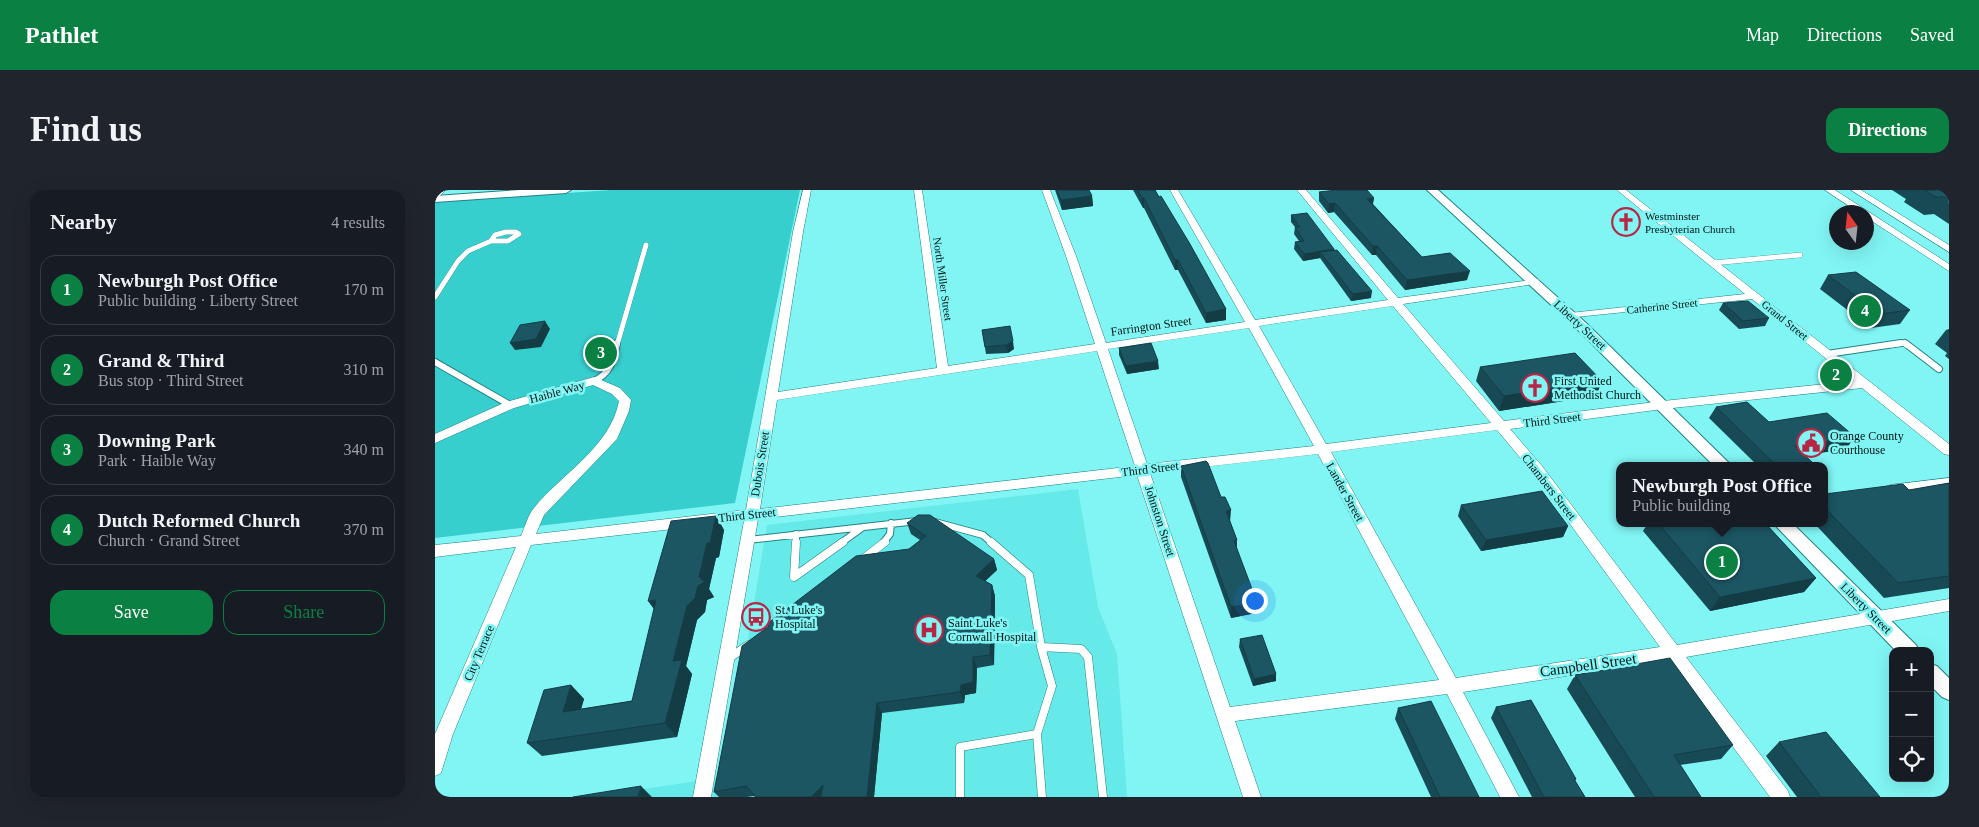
<!DOCTYPE html>
<html lang="en">
<head>
<meta charset="utf-8">
<style>
  body { margin:0; font-family:Georgia,serif; background:#20242c; color:#f1f3f6 }
  .controls { position:absolute; right:15px; bottom:15px; display:grid; overflow:hidden; border-radius:10px; box-shadow:0 5px 20px #0002 }
  .controls button { width:45px; height:45px; display:grid; place-items:center; padding:0; border:0; border-bottom:1px solid #363941; background:#171b24; color:#f1f3f6; font:25px sans-serif }
  .compass { position:absolute; left:1394px; top:15px; width:45px; height:45px; border-radius:50%; background:#171b24; box-shadow:0 5px 20px #0002; rotate:345deg }
  .you { position:absolute; left:819px; top:410px; width:18px; height:18px; margin:-12px; border:4px solid #fff; border-radius:50%; background:#1a73e8; box-shadow:0 0 0 8px #1a73e833 }
  .badge { display:grid; place-items:center; width:32px; height:32px; border-radius:50%; background:#0b8043; color:#fff; font-size:16px; font-weight:700 }
  .pin { position:absolute; translate:-50% -50%; border:2px solid #fff; box-shadow:0 1px 5px #0006 }
  .popup { position:absolute; left:1181px; top:272px; width:212px; height:65px; box-sizing:border-box; display:grid; place-content:center; border-radius:10px; background:#171b24; filter:drop-shadow(0 1px 4px #0005); font-size:16px; white-space:nowrap; color:#9ea1a6 }
  .popup b { font-size:19px; color:#f1f3f6 }
  .popup::after { content:''; position:absolute; left:50%; top:100%; margin-left:-10px; border:10px solid transparent; border-top-color:#171b24 }
  .list { margin:0; padding:0; list-style:none }
  h2 { display:flex; justify-content:space-between; align-items:center; height:65px; margin:0; padding:0 20px; font-size:21px }
  h2 small { font-size:16px; font-weight:400; color:#9ea1a6 }
  .list li { display:grid; grid-template-columns:32px 1fr auto; gap:15px; align-items:center; box-sizing:border-box; height:70px; margin:0 10px 10px; padding:0 10px; border:1px solid #363941; border-radius:15px }
  .list b { display:block; font-size:19px; white-space:nowrap }
  .list p { margin:0; font-size:16px; white-space:nowrap; color:#9ea1a6 }
  .list em { font-size:16px; font-style:normal; color:#9ea1a6 }
  .actions { display:flex; gap:10px; padding:15px 20px }
  .actions a { flex:1; padding:11px 0; border:1px solid #0b8043; border-radius:15px; text-align:center; font-size:18px; color:#0b8043 }
  .actions .main { background:#0b8043; color:#fff }
  .icon { flex:none; width:28px; height:28px; fill:none; stroke:currentColor; stroke-width:2; stroke-linecap:round; stroke-linejoin:round }
  .map { position:relative; flex:none; width:1514px; height:607px; overflow:hidden; border-radius:15px }
  header { display:flex; align-items:center; gap:30px; box-sizing:border-box; height:70px; padding:0 25px; background:#0b8043; color:#fff }
  header strong { font-size:24px }
  nav { display:flex; gap:28px; margin-inline-start:auto; font-size:18px }
  .intro { display:flex; align-items:center; justify-content:space-between; box-sizing:border-box; height:120px; padding:0 30px }
  h1 { margin:0; font-size:35px }
  .button { padding:12px 22px; border-radius:15px; background:#0b8043; color:#fff; font-size:18px; font-weight:700 }
  main { display:flex; gap:30px; padding:0 30px }
  aside { flex:1; background:#171b24; border-radius:15px; box-shadow:0 5px 20px #0002 }
  .map>svg:first-child { display:block }
</style>
</head>
<body>
<header>
<strong>Pathlet</strong>
<nav><a>Map</a><a>Directions</a><a>Saved</a></nav>
</header>
<div class="intro"><h1>Find us</h1><a class="button">Directions</a></div>
<main>
<aside>
<h2>Nearby<small>4 results</small></h2>
<ul class="list">
<li><span class="badge">1</span><div><b>Newburgh Post Office</b><p>Public building · Liberty Street</p></div><em>170 m</em></li>
<li><span class="badge">2</span><div><b>Grand &amp; Third</b><p>Bus stop · Third Street</p></div><em>310 m</em></li>
<li><span class="badge">3</span><div><b>Downing Park</b><p>Park · Haible Way</p></div><em>340 m</em></li>
<li><span class="badge">4</span><div><b>Dutch Reformed Church</b><p>Church · Grand Street</p></div><em>370 m</em></li>
</ul>
<div class="actions"><a class="main">Save</a><a>Share</a></div>
</aside>
<div class="map">
<svg width="1514" height="607" viewBox="0 0 1514 607">
  <rect width="100%" height="100%" fill="#80f5f4"/>
  <!-- built -->
  <path fill="#66e9e9" d="M643,299l20,118 19,47 10,143h-538l136,-20 42,-252z"/>
  <!-- green -->
  <path fill="#37cece" d="M176,0h189l-65,313 -300,35v-336z"/>
  <g fill="none" stroke-linecap="round" stroke-linejoin="round">
    <defs>
      <path id="service-far2" d="M71,42h10l3,2 -11,7h-17l4,-6z
        M1278,73l87,-8
        M0,107l23,-36 10,-10 23,-10
        M182,155l29,-100
        M1457,155l12,-2 2,2"/>
      <path id="service-far1" d="M1470,153l34,26
        M1392,164l74,-11
        M0,172l75,43
        M159,191c17,-8 19,-21 23,-38
        M500,332l48,13 9,8
        M313,350l169,-19
        M361,353v-9
        M406,353l22,-16
        M448,353l7,-9 1,-11"/>
      <path id="service" d="M361,352l-2,35 49,-35
        M556,352l38,33 12,72 40,2 7,8 15,140
        M428,369l22,-17
        M293,469l20,-14
        M602,544l15,-48 -11,-39
        M525,607v-50l77,-13 5,63"/>
      <path id="minor" d="M2,0h9l-11,10v-8z
        M368,0h8l-8,42 -25,160 159,-24 -23,-178h8l26,176 147,-22 -29,-88 -24,-66h8l26,66 30,87 139,-21 -75,-132h8l77,130 133,-20 -91,-110h9l92,108 140,-19 1,2 -5,3 -131,20 101,117 159,-20 191,-20 -102,-82 -186,19 -1,-2 1,-2 4,-1 175,-19 -128,-104h9l323,254v11l-5,-1 -82,-66 -199,21 -153,20 32,37 135,179 272,-46v12l-263,46 102,134 2,6h-20l-101,-137 -206,32 56,105h-19l-53,-103 -212,27 26,76h-18l-106,-322 -379,44 -47,278h-18l51,-276 -213,24 -78,189 -12,39 -6,3v-42l81,-187 -81,10v-12l86,-9c4,-9 7,-21 13,-28 28,-35 76,-60 85,-107l-7,-7 -19,-9 -79,23 -79,35v-9l71,-32 88,-25 26,11 11,12 -2,11 -12,28 -73,76 -8,19 210,-24 47,-278zM958,116l98,117 -165,21 -67,-118zM814,138l65,118 -167,18 -39,-115zM662,161l38,115 -375,43 17,-109zM1062,240l35,42 128,175 -204,31 -125,-226zM883,264l121,226 -209,27 -80,-234z
        M1390,0h10l114,74v7l-82,-53v-6h-9z
        M1416,0h10l88,55v7z
        M1514,288v10l-59,7 -5,-2 -2,-3 2,-3 5,-2z"/>
      <path id="tertiary" d="M85,0h51l-5,3 -131,9v-6z
        M992,0h11l147,132 147,144h-18l-138,-138z
        M1338,333h19l124,122 3,6h-23z
        M1495,474l7,2 12,12v22l-7,-3 -12,-12z"/>
    </defs>
    <!-- service-far2 casing -->
    <use href="#service-far2" stroke="#238383" stroke-width="5.5"/>
    <!-- service-far1 casing -->
    <use href="#service-far1" stroke="#238383" stroke-width="8"/>
    <!-- service casing -->
    <use href="#service" stroke="#238383" stroke-width="9"/>
    <!-- minor casing -->
    <use href="#minor" stroke="#238383" stroke-width="1"/>
    <!-- tertiary casing -->
    <use href="#tertiary" stroke="#238383" stroke-width="2"/>
    <!-- service-far2 -->
    <use href="#service-far2" stroke="#fff" stroke-width="5"/>
    <!-- service-far1 -->
    <use href="#service-far1" stroke="#fff" stroke-width="6"/>
    <!-- service -->
    <use href="#service" stroke="#fff" stroke-width="8"/>
    <!-- minor -->
    <use href="#minor" fill="#fff" fill-rule="evenodd"/>
    <!-- tertiary -->
    <use href="#tertiary" fill="#fff" fill-rule="evenodd"/>
  </g>
  <!-- wall -->
  <path fill="#184a55" d="M620,0h34l3,6 1,10 -31,4z
    M698,0h22l71,119v11l-20,3 -28,-53h-3l-31,-62h-1z
    M1457,0h57v34l-15,-10 -10,1 -20,-13 2,-3z
    M884,2l55,6 -1,6 49,53 45,23 -62,10 -29,-35h-4l-38,-43 -6,1 -9,-12z
    M856,25l43,34 37,49 -20,3 -31,-43 -17,3 -9,-12 1,-7 4,-1 -5,-7 1,-7 -4,-5z
    M1393,85l82,35 -10,14 -29,4 -51,-39z
    M1288,113l46,15 -4,8 -26,3 -20,-19z
    M1514,139v30l-4,-3 2,-3 -12,-9 11,-14z
    M547,140l32,19 -6,4 -22,1z
    M684,158l40,21 -32,5 -8,-19z
    M1045,177l122,14 -6,15 -97,15 -23,-30z
    M1281,217l53,15 77,27 -42,6 11,11h-57l-49,-48z
    M746,276l49,55 7,19v8l19,65 -25,5 -50,-141z
    M1514,293v105l-65,10 -70,-75h11v-29l84,-4z
    M1026,315l107,21 -5,11 -82,14 -23,-35z
    M281,326l8,14 -5,27 -3,1 -7,31 5,8 -7,3 -2,12 -8,8 -11,46 6,8 -15,63 -135,19 -15,-13 44,-58 13,14 -3,10 51,-8z
    M472,333l87,36 3,11 -12,11 7,4 3,11 -1,69 -17,3 -1,25 -11,2 -1,8 -82,10 -8,84h-119l-1,-1 -7,1h-28l-5,-5 54,-165 -1,-3 142,-75 11,-9 -9,-6z
    M1213,333h117l51,55 -12,14 -94,19 -67,-80z
    M805,449l36,42 -23,5 -14,-39z
    M1140,485l158,70 -12,14 -41,6 21,32h-66l-68,-108z
    M1061,517l80,72 -1,2 10,16h-53l-41,-79z
    M963,518l81,89h-48l-36,-78z
    M1344,552l101,55h-83l-31,-41z"/>
  <!-- shaded-wall -->
  <path fill="#143c45" d="M657,6l1,10 -31,4 -1,-10z
    M707,8h2v10h-1z
    M939,8l-2,9 -5,-8z
    M900,13l-1,9 -6,1 1,-9z
    M938,56h4l-1,9h-4z
    M899,59l-14,3v6l-17,3 1,-7z
    M740,70h3v10h-3z
    M1035,81l-3,9 -62,10 2,-10z
    M937,101l-1,7 -20,3 2,-7z
    M791,119v11l-20,3v-10z
    M110,131l5,8 -9,18 -26,3 -5,-7z
    M578,151l1,8 -6,4 -2,-8z
    M723,171l1,8 -32,5 -1,-8z
    M1167,191l-6,15 -97,15 5,-15z
    M1420,247l-9,12 -59,9 8,-12z
    M796,320l-1,12 -4,-11z
    M281,326l8,14 -5,27 -3,1 -7,31 5,8 -7,3 -2,12 -8,8 -11,46 6,8 -15,63 -12,-14 8,-62 14,-55 12,-29 8,-34z
    M1133,336l-5,11 -82,14 5,-11z
    M559,369l3,11 -18,17 -3,-11z
    M1381,388l-12,14 -94,19 10,-14z
    M557,395l3,11 -1,69 -4,-10z
    M221,410l3,16 -11,-15z
    M822,412l-1,11 -25,5v-11z
    M538,467l4,11 -1,25 -11,2 -1,8 -4,-11 1,-7z
    M841,484v7l-23,5 1,-7z
    M136,495l13,14 -8,27 -13,-14z
    M442,513l5,10 -8,84h-7z
    M388,595l4,12h-16z
    M206,596l11,11h-14z"/>
  <!-- building -->
  <path fill="#1c5663" stroke="#143c45" d="M622,0h32l3,6 -31,4z
    M703,0h17l4,7 2,-1 29,48 36,65 -20,4 -28,-53h-3l-31,-62h-2z
    M902,0h30l7,8 -7,1 55,58 28,-4 20,18 -63,9 -30,-34h-4l-38,-43 -6,1 -10,-12z
    M1489,0h25v9l-4,-2h-9z
    M872,23l27,36 -30,5 -9,-12 9,-1 -9,-14h5l-9,-12z
    M902,60l35,41 -19,3 -33,-42z
    M1421,82l54,38 -30,4 -52,-39z
    M1313,111l21,17 -26,3 -20,-18z
    M110,131l-9,18 -26,4 10,-18z
    M575,136l3,15 -7,4 -21,2 -3,-17z
    M716,153l7,18 -32,5 -7,-18z
    M1140,163l27,28 -98,15 -24,-29z
    M1312,212l22,20 58,-9 28,24 -60,9 20,19 -38,1 -61,-59z
    M771,271l2,2 13,34h4l6,13 -5,1 11,29 -3,1 23,61 -26,5 -50,-141z
    M1514,293v93l-51,7 -73,-75v-14l78,-10 6,6z
    M1107,301l26,35 -82,14 -25,-35z
    M483,325h12l64,44 -18,17 16,9 -2,70 -17,2v25l-12,3 -1,7 -83,11 -10,94h-46l2,-12 -12,12h-55l-10,-11 -32,6 28,-146 27,-20 -2,-2 89,-68 53,-7 17,-13 -19,-13z
    M281,326l-6,27h-3l-8,34 6,5 -7,4 -3,12 -8,8 -14,55 9,-1 -17,63 -138,20 17,-53 27,-5 -8,27 69,-11 24,-101 -8,1 23,-80z
    M1223,333h107l51,55 -96,19z
    M827,445l14,39 -22,5 -14,-40z
    M1235,468l63,87 -59,10 27,42h-47l-79,-122z
    M1096,510l45,79h-2l11,18h-41l-48,-90z
    M996,511l48,96h-39l-42,-89z
    M1391,542l54,65h-59l-42,-55z
    M206,596l-3,11h-65z"/>
  <!-- icons -->
  <defs>
    <symbol id="church-ring" viewBox="-11 -11 22 22"><circle r="9.5" fill="#80f5f4" stroke="#b82645" stroke-width="1.5"/><path d="M-1.2-6h2.4v3.5h3.3v2.4h-3.3V6h-2.4V-.1h-3.3v-2.4h3.3Z" fill="#b82645"/></symbol>
    <symbol id="civic-ring" viewBox="-11 -11 22 22"><circle r="9.5" fill="#80f5f4" stroke="#b82645" stroke-width="1.5"/><path d="M-.6-6.5H3V-4.5H.6V-3L4-1V1h2V6H-6V1h2V-1L-.6-3ZM-1.2 2.5V6h2.4V2.5Z" fill="#b82645"/></symbol>
    <symbol id="bus-ring" viewBox="-11 -11 22 22"><circle r="9.5" fill="#80f5f4" stroke="#b82645" stroke-width="1.5"/><path d="M-5-6H5V4H4V6H2V4H-2V6H-4V4H-5ZM-3.5-4V0h7V-4ZM-3.5 1.2v1.5H-2V1.2ZM2 1.2v1.5H3.5V1.2Z" fill="#b82645"/></symbol>
    <symbol id="hospital-ring" viewBox="-11 -11 22 22"><circle r="9.5" fill="#80f5f4" stroke="#b82645" stroke-width="1.5"/><path d="M-5-5h3v3.5h4V-5h3V5h-3V1.5h-4V5h-3Z" fill="#b82645"/></symbol>
  </defs>
  <g fill-rule="evenodd">
    <use href="#church-ring" x="1175" y="16" width="32" height="32"/>
    <use href="#church-ring" x="1084" y="182" width="32" height="32"/>
    <use href="#civic-ring" x="1360" y="237" width="32" height="32"/>
    <use href="#bus-ring" x="305" y="411" width="32" height="32"/>
    <use href="#hospital-ring" x="478" y="424" width="32" height="32"/>
  </g>
  <g text-anchor="middle" dominant-baseline="central" stroke-width="5" stroke-linejoin="round" paint-order="stroke">
    <!-- far-poi labels -->
    <g font-size="11" fill="#001414" stroke="#80f5f4" text-anchor="start">
      <text x="1210" y="26">Westminster<tspan x="1210" dy="13">Presbyterian Church</tspan></text>
    </g>
    <!-- far-street labels -->
    <g font-size="11" fill="#001414" stroke="#80f5f4">
      <text transform="translate(508 89) rotate(82)">North Miller Street</text>
      <text transform="translate(1227 116) rotate(-6)">Catherine Street</text>
      <text transform="translate(1350 130) rotate(39)">Grand Street</text>
    </g>
    <!-- street labels -->
    <g font-size="12" fill="#001414" stroke="#80f5f4">
      <text transform="translate(1145 135) rotate(43)">Liberty Street</text>
      <text transform="translate(716 136) rotate(-8)">Farrington Street</text>
      <text transform="translate(122 202) rotate(-15)">Haible Way</text>
      <text transform="translate(1117 230) rotate(-7)">Third Street</text>
      <text transform="translate(325 274) rotate(-81)">Dubois Street</text>
      <text transform="translate(715 279) rotate(-7)">Third Street</text>
      <text transform="translate(1114 297) rotate(52)">Chambers Street</text>
      <text transform="translate(910 302) rotate(61)">Lander Street</text>
      <text transform="translate(312 325) rotate(-6)">Third Street</text>
      <text transform="translate(725 331) rotate(72)">Johnston Street</text>
      <text transform="translate(1431 418) rotate(45)">Liberty Street</text>
      <text transform="translate(44 463) rotate(-67)">City Terrace</text>
    </g>
    <!-- poi labels -->
    <g font-size="12" fill="#001414" stroke="#80f5f4" text-anchor="start">
      <text x="1119" y="191">First United<tspan x="1119" dy="14">Methodist Church</tspan></text>
      <text x="1395" y="246">Orange County<tspan x="1395" dy="14">Courthouse</tspan></text>
      <text x="340" y="420">St. Luke's<tspan x="340" dy="14">Hospital</tspan></text>
      <text x="513" y="433">Saint Luke's<tspan x="513" dy="14">Cornwall Hospital</tspan></text>
    </g>
    <!-- near-street labels -->
    <g font-size="15" fill="#001414" stroke="#80f5f4">
      <text transform="translate(1153 475) rotate(-8)">Campbell Street</text>
    </g>
  </g>
</svg>
<div class="controls">
<button>+</button>
<button>−</button>
<button><svg class="icon" aria-label="locate" viewBox="0 0 24 24"><circle cx="12" cy="12" r="6"/><path d="M12 2v4M12 18v4M2 12h4M18 12h4"/></svg></button>
</div>
<svg class="compass" viewBox="-18 -18 36 36"><path d="M0-13l5 13h-10z" fill="#e53935"/><path d="M0 13l5-13h-10z" fill="#9ea1a6"/></svg>
<div class="you"></div>
<div class="pin badge" style="left:1287px;top:372px">1</div>
<div class="popup"><b>Newburgh Post Office</b>Public building</div>
<div class="pin badge" style="left:1401px;top:185px">2</div>
<div class="pin badge" style="left:166px;top:163px">3</div>
<div class="pin badge" style="left:1430px;top:121px">4</div>
</div>
</main>
</body>
</html>
